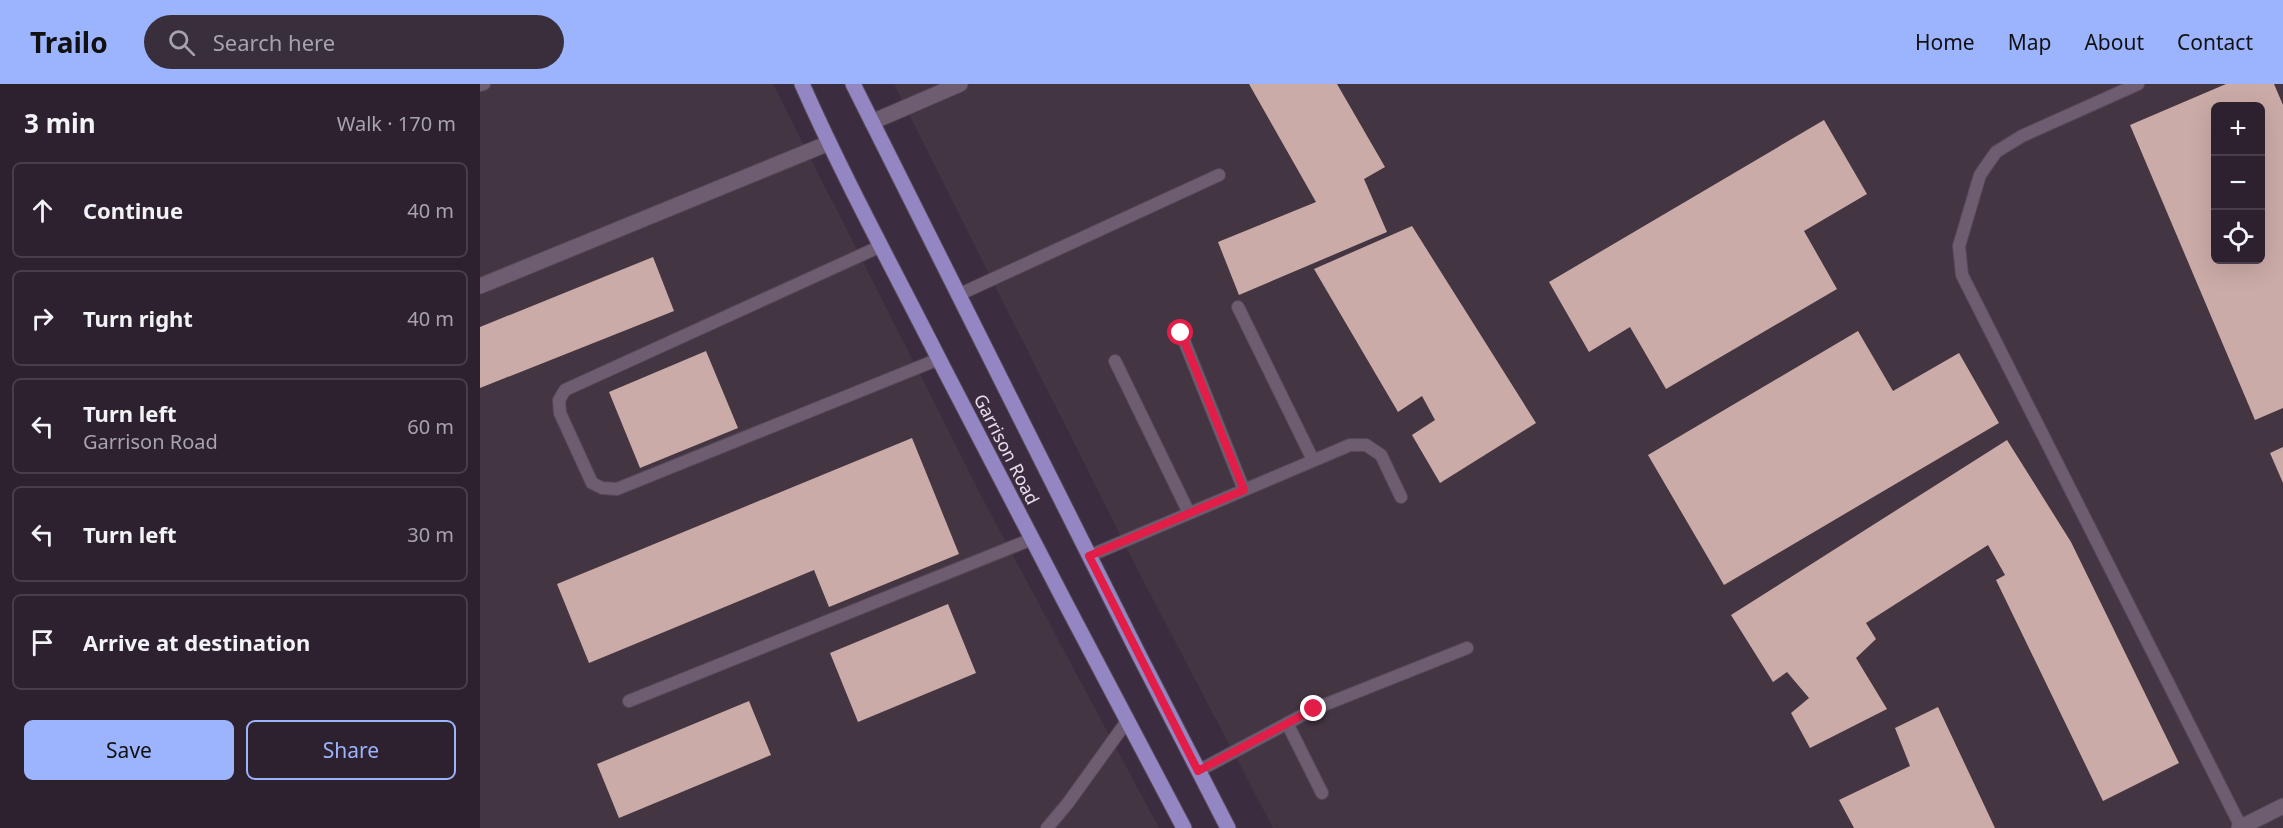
<!DOCTYPE html>
<html lang="en">
<head>
<meta charset="utf-8">
<style>
  body { margin:0; font-family:"Noto Sans",sans-serif; background:#392e3b; color:#f1f3f6 }
  .controls { position:absolute; right:18px; top:18px; display:grid; overflow:hidden; border-radius:9px; box-shadow:0 6px 24px #0002 }
  .controls button { width:54px; height:54px; display:grid; place-items:center; padding:0; border:0; border-bottom:2px solid #483e4b; background:#2d212f; color:#f1f3f6; font:30px sans-serif }
  .stop { position:absolute; width:18px; height:18px; margin:-14px; border:4px solid #e11d48; border-radius:50%; background:#fff }
  .stop.end { background:#e11d48; border-color:#fff; box-shadow:0 2px 6px #0008 }
  .list { margin:0; padding:0; list-style:none }
  h2 { display:flex; justify-content:space-between; align-items:center; height:78px; margin:0; padding:0 24px; font-size:26px }
  h2 small { font-size:20px; font-weight:400; color:#a7a3aa }
  .list li { display:grid; grid-template-columns:39px 1fr auto; gap:18px; align-items:center; box-sizing:border-box; height:96px; margin:0 12px 12px; padding:0 12px; border:2px solid #483e4b; border-radius:9px }
  .list b { display:block; font-size:22px; white-space:nowrap }
  .list p { margin:0; font-size:20px; white-space:nowrap; color:#a7a3aa }
  .list em { font-size:20px; font-style:normal; color:#a7a3aa }
  .actions { display:flex; gap:12px; padding:18px 24px }
  .actions a { flex:1; padding:14px 0; border:2px solid #9cb4fd; border-radius:9px; text-align:center; font-size:21px; color:#9cb4fd }
  .actions .main { background:#9cb4fd; color:#111 }
  .icon { flex:none; width:33px; height:33px; fill:none; stroke:currentColor; stroke-width:2; stroke-linecap:round; stroke-linejoin:round }
  .map { position:relative; flex:none; width:1803px; height:744px; overflow:hidden }
  header { display:flex; align-items:center; gap:36px; box-sizing:border-box; height:84px; padding:0 30px; background:#9cb4fd; color:#111 }
  header strong { font-size:28px }
  nav { display:flex; gap:33px; margin-inline-start:auto; font-size:21px }
  .search { width:420px; height:54px; background:#392e3b; display:flex; align-items:center; gap:15px; box-sizing:border-box; padding:0 21px; border-radius:33px; color:#a7a3aa; font-size:22px }
  main { display:flex }
  aside { flex:1; background:#2d212f }
  .map>svg:first-child { display:block }
</style>
</head>
<body>
<header>
<strong>Trailo</strong>
<div class="search"><svg class="icon" aria-label="search" viewBox="0 0 24 24"><circle cx="10" cy="10" r="6"/><path d="M15 15l6 6"/></svg>Search here</div>
<nav><a>Home</a><a>Map</a><a>About</a><a>Contact</a></nav>
</header>
<main>
<aside>
<h2>3 min<small>Walk · 170 m</small></h2>
<ul class="list">
<li><svg class="icon" aria-label="ahead" viewBox="0 0 24 24"><path d="M12 20V5M6 11l6-6 6 6"/></svg><div><b>Continue</b></div><em>40 m</em></li>
<li><svg class="icon" aria-label="right" viewBox="0 0 24 24"><path d="M7 20v-9h11M14 6l5 5-5 5"/></svg><div><b>Turn right</b></div><em>40 m</em></li>
<li><svg class="icon" aria-label="left" viewBox="0 0 24 24"><path d="M17 20v-9H6M10 6l-5 5 5 5"/></svg><div><b>Turn left</b><p>Garrison Road</p></div><em>60 m</em></li>
<li><svg class="icon" aria-label="left" viewBox="0 0 24 24"><path d="M17 20v-9H6M10 6l-5 5 5 5"/></svg><div><b>Turn left</b></div><em>30 m</em></li>
<li><svg class="icon" aria-label="arrive" viewBox="0 0 24 24"><path d="M6 21V4h12l-3 4 3 4H6"/></svg><div><b>Arrive at destination</b></div></li>
</ul>
<div class="actions"><a class="main">Save</a><a>Share</a></div>
</aside>
<div class="map">
<svg width="1803" height="744" viewBox="0 0 1803 744">
  <rect width="100%" height="100%" fill="#3c2c3f"/>
  <!-- industrial -->
  <path fill="#443542" fill-rule="evenodd" d="M0,0h293l213,421 173,323h-679z
    M414,0h1389v744h-1010l-138,-263zM1736,22h44v154h-44z"/>
  <!-- building -->
  <path fill="#cbaba7" fill-rule="evenodd" d="M769,0h88l48,83 -21,12 23,53 -148,63 -21,-53 98,-40z
    M1746,0h48l9,21v303l-28,12 -125,-295zM1736,22h44v154h-44z
    M1344,36l43,74 -63,37 33,58 -171,100 -36,-62 -41,25 -40,-70z
    M932,142l124,197 -96,60 -28,-48 23,-15 -13,-24 -24,16 -84,-143z
    M173,173l21,54 -194,77v-61z
    M1378,247l35,60 66,-38 40,70 -275,162 -76,-130z
    M226,267l32,77 -98,40 -31,-76z
    M432,354l47,116 -130,53 -15,-37 -225,93 -32,-79z
    M1527,356l64,102 108,221 -76,38 -107,-221 9,-5 -17,-30 -122,78 10,16 -20,19 31,51 -77,39 -19,-35 18,-15 -22,-26 -14,10 -42,-67z
    M1803,363v36l-13,-30z
    M468,520l28,69 -118,49 -28,-69z
    M269,617l22,54 -152,63 -22,-54z
    M1458,623l57,121h-141l-15,-28 71,-34 -15,-38z"/>
  <g fill="none" stroke-linecap="round" stroke-linejoin="round">
    <defs>
      <path id="service" d="M1658,0l-116,52 -26,16 -16,23 -21,71 3,29 279,552
        M0,1l4,-1
        M401,162l-316,144 -6,10 1,13 32,70 10,5 15,1 322,-130
        M478,211l261,-120
        M758,223l75,153
        M701,249l63,157
        M635,277l74,152
        M609,472l261,-111h16l15,10 20,42
        M149,617l403,-162
        M807,639l35,70
        M718,687l116,-62 153,-61
        M567,744l21,-25 59,-82"/>
      <path id="minor" d="M392,38l88,-38
        M0,202l349,-143
        M1759,744l44,-22"/>
      <path id="primary" d="M322,0c43,97 94,190 142,285 79,153 159,307 240,459
        M373,0l286,571 89,173"/>
    </defs>
    <!-- service casing -->
    <use href="#service" stroke="#554958" stroke-width="14"/>
    <!-- minor casing -->
    <use href="#minor" stroke="#554958" stroke-width="17"/>
    <!-- primary casing -->
    <use href="#primary" stroke="#554958" stroke-width="17"/>
    <!-- service -->
    <use href="#service" stroke="#6e5d71" stroke-width="12"/>
    <!-- minor -->
    <use href="#minor" stroke="#6e5d71" stroke-width="15"/>
    <!-- primary -->
    <use href="#primary" stroke="#9486c3" stroke-width="15"/>
  </g>
  <g fill="none" stroke-linecap="round" stroke-linejoin="round">
    <!-- route -->
    <path stroke="#e11d48" stroke-width="8" d="M701,249l63,157 -155,66 109,215 116,-62"/>
  </g>
  <g text-anchor="middle" dominant-baseline="central" stroke-width="6" stroke-linejoin="round" paint-order="stroke">
    <!-- street labels -->
    <g font-size="18" fill="#e8deea" stroke="#3c2c3f">
      <text transform="translate(527 365) rotate(63)">Garrison Road</text>
    </g>
  </g>
</svg>
<div class="controls">
<button>+</button>
<button>−</button>
<button><svg class="icon" aria-label="locate" viewBox="0 0 24 24"><circle cx="12" cy="12" r="6"/><path d="M12 2v4M12 18v4M2 12h4M18 12h4"/></svg></button>
</div>
<div class="stop" style="left:701px;top:249px"></div>
<div class="stop end" style="left:834px;top:625px"></div>
</div>
</main>
</body>
</html>
